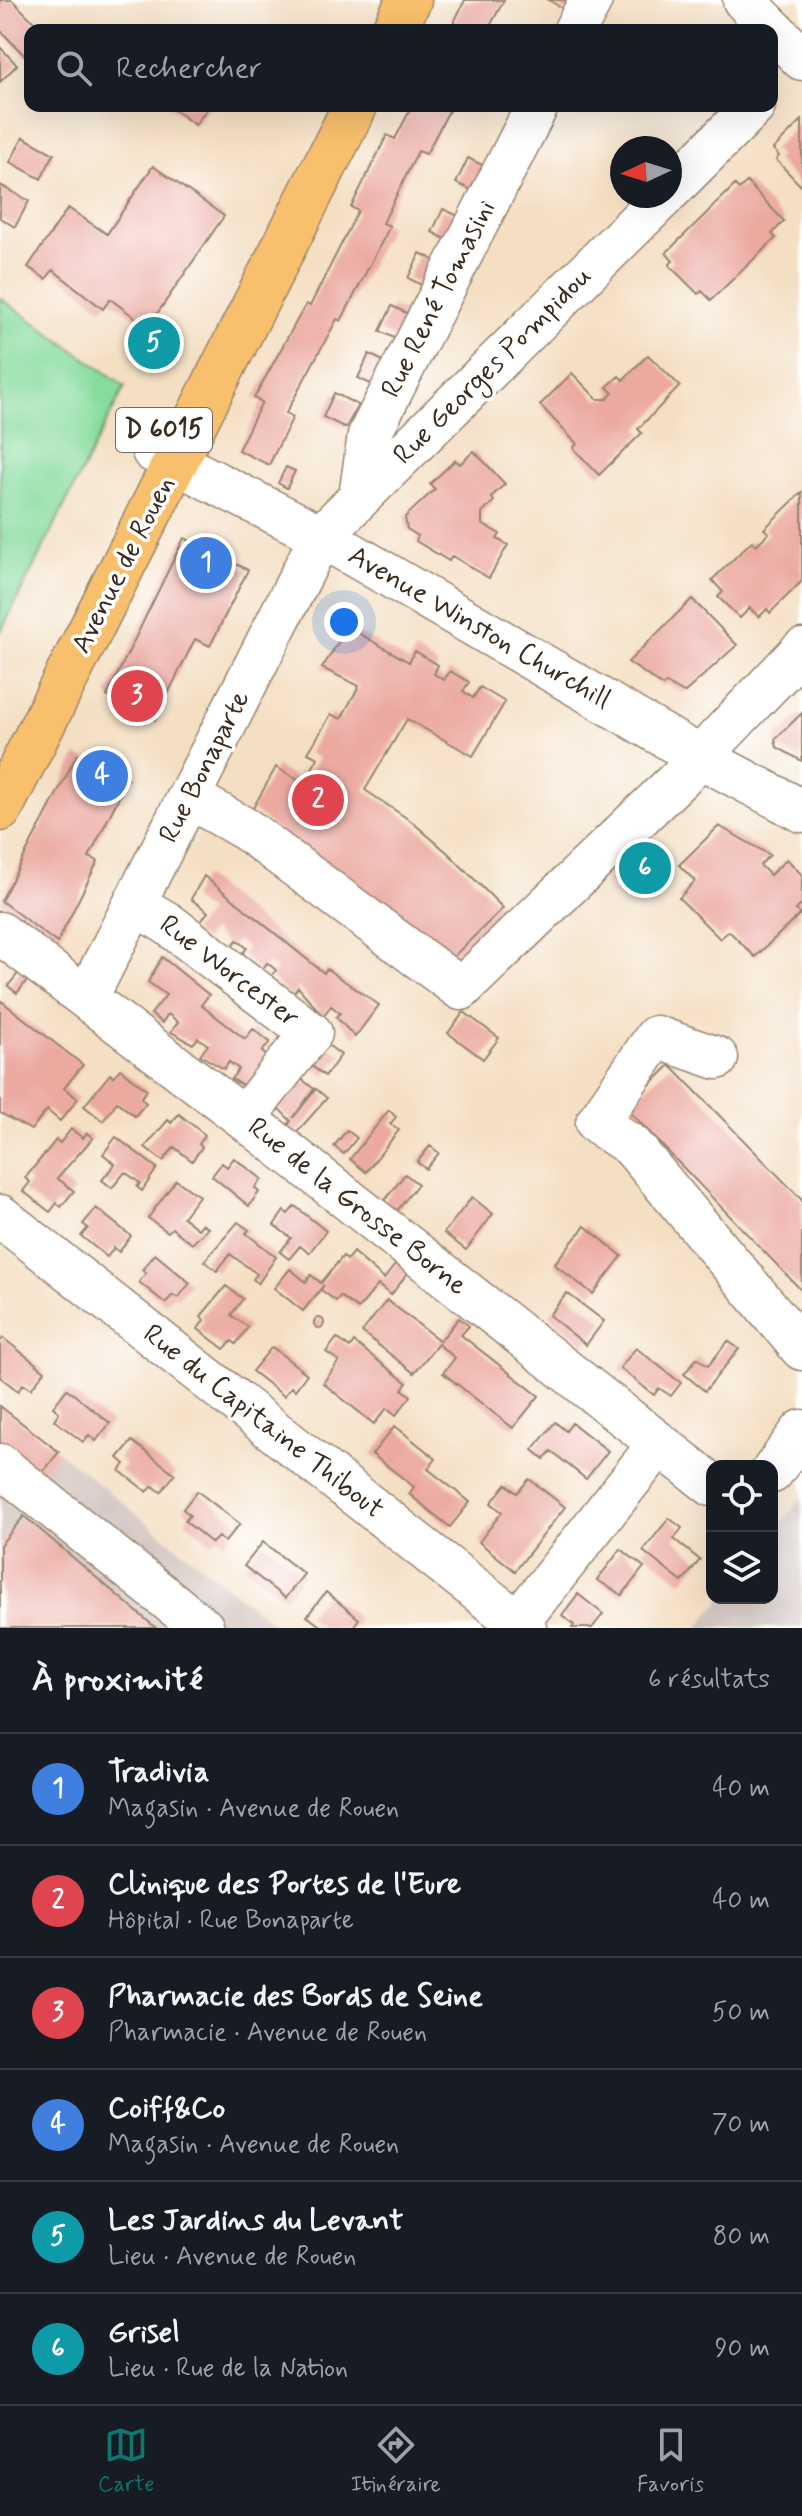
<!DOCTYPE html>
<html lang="fr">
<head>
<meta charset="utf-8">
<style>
  body { margin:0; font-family:Mynerve,sans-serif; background:#20242c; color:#f1f3f6 }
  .controls { position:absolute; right:24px; bottom:24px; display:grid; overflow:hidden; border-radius:16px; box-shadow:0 8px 32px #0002 }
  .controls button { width:72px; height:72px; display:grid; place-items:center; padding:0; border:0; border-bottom:2px solid #363941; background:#171b24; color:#f1f3f6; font:40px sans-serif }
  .compass { position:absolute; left:610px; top:136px; width:72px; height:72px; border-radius:50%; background:#171b24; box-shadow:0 8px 32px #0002; rotate:266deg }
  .you { position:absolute; left:344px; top:622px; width:28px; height:28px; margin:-20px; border:6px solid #fff; border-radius:50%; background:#1a73e8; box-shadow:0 0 0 12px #1a73e833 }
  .badge { display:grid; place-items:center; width:52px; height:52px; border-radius:50%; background:#0f766e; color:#fff; font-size:26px; font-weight:700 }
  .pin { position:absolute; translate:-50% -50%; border:4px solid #fff; box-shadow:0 2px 8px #0006 }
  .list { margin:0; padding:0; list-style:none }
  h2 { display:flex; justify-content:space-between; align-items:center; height:104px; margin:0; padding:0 32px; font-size:34px }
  h2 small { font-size:26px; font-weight:400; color:#9ea1a6 }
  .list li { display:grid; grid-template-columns:52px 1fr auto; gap:24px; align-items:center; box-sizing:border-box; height:112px; padding:0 32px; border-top:2px solid #363941 }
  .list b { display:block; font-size:30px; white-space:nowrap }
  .list p { margin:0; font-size:26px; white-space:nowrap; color:#9ea1a6 }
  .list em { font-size:26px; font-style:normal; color:#9ea1a6 }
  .icon { flex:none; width:44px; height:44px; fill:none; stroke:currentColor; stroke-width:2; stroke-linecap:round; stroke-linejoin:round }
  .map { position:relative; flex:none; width:802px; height:1628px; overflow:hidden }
  .search { position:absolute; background:#171b24; box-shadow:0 8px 32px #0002; left:24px; right:24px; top:24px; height:88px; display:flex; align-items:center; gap:20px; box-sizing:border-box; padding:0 28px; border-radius:16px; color:#9ea1a6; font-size:30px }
  .sheet { height:776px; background:#171b24 }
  nav { display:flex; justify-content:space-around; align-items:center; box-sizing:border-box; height:112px; border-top:2px solid #363941; background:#171b24; font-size:22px; color:#9ea1a6 }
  nav a { display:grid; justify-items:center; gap:4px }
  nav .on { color:#0f766e }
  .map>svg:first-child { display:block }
</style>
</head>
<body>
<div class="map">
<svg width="802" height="1628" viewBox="0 0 802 1628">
  <rect width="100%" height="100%" fill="#fff"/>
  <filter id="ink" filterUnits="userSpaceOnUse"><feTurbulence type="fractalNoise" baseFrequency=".0125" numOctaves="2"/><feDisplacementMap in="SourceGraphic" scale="16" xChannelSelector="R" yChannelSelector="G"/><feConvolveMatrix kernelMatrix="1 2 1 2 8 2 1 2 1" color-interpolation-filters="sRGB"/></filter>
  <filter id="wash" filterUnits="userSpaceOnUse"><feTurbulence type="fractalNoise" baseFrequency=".006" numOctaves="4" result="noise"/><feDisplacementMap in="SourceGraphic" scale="32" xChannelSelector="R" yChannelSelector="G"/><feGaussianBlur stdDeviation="1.8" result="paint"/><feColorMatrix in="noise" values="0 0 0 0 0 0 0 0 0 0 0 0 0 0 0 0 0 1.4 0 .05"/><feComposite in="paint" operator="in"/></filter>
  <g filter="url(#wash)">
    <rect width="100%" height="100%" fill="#f4dfc3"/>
    <!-- industrial -->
    <path fill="#cfc0ba" d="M0,1406l59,46 220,176h-279z
      M802,1497v131h-104l24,-30h50v-63z"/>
    <!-- green -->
    <path fill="#86dc9e" stroke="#60835e" stroke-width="2" d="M0,298l125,88 -125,247z"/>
    <g id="blocks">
      <!-- building -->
      <path fill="#eba9a0" d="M0,0h12l30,30h-12v23l-4,4 -26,-27z
        M465,0h39l-16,30h-38z
        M549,0h29l-7,14z
        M0,47l17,18 -17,17z
        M169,106h40l-14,19z
        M412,106l39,1 -25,47 -8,-3 -35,72 7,3 -49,95 -4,-2 -51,94 7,4 -24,48 -31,-15 24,-48 -8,-4 52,-94 4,2 48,-95 -7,-4 36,-72 8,4z
        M802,120v67l-26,-27 3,-4 -6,-7z
        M23,137l31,17 -13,25 -31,-17z
        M468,158l24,12 -12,24 -24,-11z
        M153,166l71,50 -76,111 -38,-28 -7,10 -50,-39 -7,9 -18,-12 40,-59 39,26z
        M747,182l37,39 -12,13 4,4 -65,62 -9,-9 -4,3 -29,-29 4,-4 -7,-8 69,-68 4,4z
        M0,185l29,16 -14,26 -15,-9z
        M443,209l24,11 -12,24 -23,-12z
        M420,253l24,12 -13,25 -23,-12z
        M392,306l25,12 -13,25 -24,-12z
        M149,335l14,8 -5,8 -14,-7z
        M369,354l24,12 -12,23 -23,-11z
        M648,355l32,31 -42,43 4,4 -43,42 -26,-27 4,-4 -37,-39 32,-32 25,26h10l6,-6 -6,-6 12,-11 4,4z
        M334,393l24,12 -12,23 -23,-11z
        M474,451l31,33 -14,13 3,4 -12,12v11l18,10 -3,5 11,6 -19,33 -37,-22 -3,5 -33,-20 2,-5 -11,-7 -2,-12 30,-28 -5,-5 25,-24 5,4z
        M286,467l9,4 -8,17 -9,-5z
        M802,492v89l-32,32 -3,-4 -8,8 -9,-9 -10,10 -22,-21 5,-5 -11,-12 40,-39 4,4 13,-12 -5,-4z
        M184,538l64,32 -38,76 -15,-7 -40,81 -48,-24z
        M692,599l45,46 -53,48 -18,-10 -3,3 -35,-24z
        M348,627l61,35 6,-11 23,14 -4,9 10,6 6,-9 19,11 -6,9 10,7 7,-11 25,15 -32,54 -66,-37 -42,71 46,31 37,32 55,55 -55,54 -196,-152 24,-43 28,16 14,-25 -10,-5 23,-39 10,5 18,-33 -37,-18z
        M802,713v48l-25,-14 -2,-8z
        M77,755l51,24 -39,78 9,4 -41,82 -56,-42z
        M719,826l51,29 -10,10 10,10 17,-16 15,16v29l-6,6 4,4 -45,43 -26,-26 -9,8 -41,-41 16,-17 -16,-16z
        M647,859l7,7 -11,11 -7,-7z
        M204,876l120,97 3,-4 52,36 -24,32 -19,-20 4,-4 -9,-7 -8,10 -25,-29 -7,10 -20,-20 5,-7 -9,-7 -7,10 -18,-19 5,-6 -10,-8 -7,9 -18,-19 -8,10 -11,-9 15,-19 -17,-13z
        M162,957l47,38 -8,10 44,34 8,-10 17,13 -8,10 14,11 -22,28 -23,-12 8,-10 -10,-7 -5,7 -24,-14 8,-10 -10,-7 -5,6 -22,-12 7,-10 -10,-8 -6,9 -11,-9 15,-19 -18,-13z
        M24,966l9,7 -16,20 -9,-7z
        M0,1000l83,65 -19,23 14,11 -18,22 -13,-11 -16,20 -31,-17z
        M464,1012l35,26 -16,21 -35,-26z
        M320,1039l21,16 -16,21 -21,-16z
        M670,1065l132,135v91l-176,-183z
        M120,1069l27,21 -6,8 5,5 -11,13 -18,-14 -14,19 -19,-15 26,-32 3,3z
        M293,1072l21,17 -21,29 23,-29 11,9 -36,41 -9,-7 9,-11 -20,-20z
        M389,1110l7,7 -6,7 9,6 -33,42 -16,-13z
        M179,1114l26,21 -6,9 3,3 -10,14 -18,-14 -11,14 -18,-14 23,-27 3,3z
        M71,1129l12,9 4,-5 6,5 -36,40 17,13 -13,16 -4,-4 -7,9 -27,-21 7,-9 -5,-4 31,-38 4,3z
        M347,1130l10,8 -13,16 -10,-8z
        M116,1137l41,31 -15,23 -5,-4 3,-4 -15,-11 -13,16 -10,-8 13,-16 -12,-10z
        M430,1146l9,7 -13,16 -9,-7z
        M234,1158l28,21 -7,9 4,4 -10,14 -37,-30 10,-13 5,4z
        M405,1174l13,10 -22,28 -13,-9z
        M176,1180l23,16 -16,21 15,12 4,-5 6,4 -16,16 -20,-16 -4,4 -20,-14z
        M472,1197l21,17 -27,36 -22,-17z
        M295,1206l31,25 -17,22 -9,-7 -11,13 -9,-7 11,-14 -17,-13 10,-14 4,3z
        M96,1208l35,28 -12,16 -5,-4 -7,9 -26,-21 7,-8 -5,-4z
        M238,1222l11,8 -3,3 30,24 -18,27 -5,-5 4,-5 -27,-20 -13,17 -13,-10z
        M585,1226l37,30 -29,38 -39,-30z
        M353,1252l31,27 14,-18 12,9 -19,25 -13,-10 -20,24 -18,-13 -4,5 -15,-11 3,-5 -21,26 -29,-23 16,-19 16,13 5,-7 10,8 22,-27 4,4z
        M155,1254l35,29 -12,15 -5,-3 -8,8 -26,-21 7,-9 -4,-3z
        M226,1286l17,13 -12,16 17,12 -12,17 -4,-3 -8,8 -26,-20 6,-9 -3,-4z
        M567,1293l37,28 -18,24 -37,-30z
        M387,1300l53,41 19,-23 10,8 -8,9 78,61 -26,32 -70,-55 12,-15 -17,-14 -24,29 -52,-41z
        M314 1323a5 5 0 1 1 10 0a5 5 0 1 1-10 0Z
        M3,1338l42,33 -14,18 -8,-5 -5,7 -18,-14v-35z
        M337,1338l13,10 4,-6 53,41 -5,6 9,7 -15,19 -9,-7 -13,16 -51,-41 16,-22 -13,-9z
        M728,1341l11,8 -34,42 -21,-17 13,-16 11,8z
        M272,1347l35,27 -12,16 -4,-3 -7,9 -32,-25z
        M636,1348l45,35 -10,13 -12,-8 -5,7 -34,-27z
        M67,1389l43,34 -14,18 -7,-6 -6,7 -29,-22 5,-8 -6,-5z
        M0,1406l59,46 -25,31 -34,-27z
        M555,1422l11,9 6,-8 36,28 -22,28 -35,-28 -7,8 -11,-9z
        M395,1426l41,33 -8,10 42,33 -20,25 -41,-33 5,-7 -42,-33z
        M132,1441l43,33 -14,18 -8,-6 -6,6 -27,-21 5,-7 -7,-6z
        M529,1479l36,28 -50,64 -36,-29 23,-30 -11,-9 15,-19 11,9z
        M197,1491l43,33 -15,18 -7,-5 -6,6 -27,-22 5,-6 -7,-6z
        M24,1516l132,112h-156v-83z
        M669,1518l13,10 -8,11 26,21 -18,22 -39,-31z
        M263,1542l41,32 -19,24 -41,-32z
        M621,1549l23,18 -22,28 -25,-15z
        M326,1592l33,27 -7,9h-29l-16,-12z
        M578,1594l25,20 -11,14h-20l2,-3 -12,-10z"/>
    </g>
  </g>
  <g filter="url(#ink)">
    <use href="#blocks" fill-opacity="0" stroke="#988470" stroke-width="2"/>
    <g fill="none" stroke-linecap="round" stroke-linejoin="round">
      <defs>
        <path id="minor" d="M744,0l58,59
          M575,30l16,-30
          M670,190l84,-84
          M153,451l168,85 379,221 102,54
          M360,497l9,-62 168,-329
          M189,797l58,33 214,159 220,-212 121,-127
          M136,905l31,18 144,110 -67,85
          M0,933l244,185 468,367
          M87,997l234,-461 343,-340
          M717,1058l-61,-21 -59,86 35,23 170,203
          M0,1216l525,412
          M0,1465l203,163
          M772,1472l30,-41
          M518,1622l140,-177"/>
        <path id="major" d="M394,30l15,-30
          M0,809l355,-703"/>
      </defs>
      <!-- minor casing -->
      <use href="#minor" stroke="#988470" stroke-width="45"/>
      <!-- major casing -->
      <use href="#major" stroke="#988470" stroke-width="47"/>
      <!-- minor -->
      <use href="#minor" stroke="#fff" stroke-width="42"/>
      <!-- major -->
      <use href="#major" stroke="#f8bf6c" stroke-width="44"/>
    </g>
  </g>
  <g text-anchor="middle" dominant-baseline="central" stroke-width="7" stroke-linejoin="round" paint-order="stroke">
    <!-- shield labels -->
    <rect fill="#fff" stroke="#766a62" stroke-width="2" x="116" y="408" width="96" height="44" rx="6"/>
    <g font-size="26" font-weight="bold" fill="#3b2a1e">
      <text x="164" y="430">D 6015</text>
    </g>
    <!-- street labels -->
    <g font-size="28" fill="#3b2a1e" stroke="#fff">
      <text transform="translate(439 299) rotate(-63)">Rue René Tomasini</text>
      <text transform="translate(493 366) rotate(-45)">Rue Georges Pompidou</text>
      <text transform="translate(124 565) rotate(-63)">Avenue de Rouen</text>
      <text transform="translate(479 628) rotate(30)">Avenue Winston Churchill</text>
      <text transform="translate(205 767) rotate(-63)">Rue Bonaparte</text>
      <text transform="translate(229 972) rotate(37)">Rue Worcester</text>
      <text transform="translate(357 1207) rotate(38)">Rue de la Grosse Borne</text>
      <text transform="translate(263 1422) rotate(38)">Rue du Capitaine Thibout</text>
    </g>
  </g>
</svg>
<div class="controls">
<button><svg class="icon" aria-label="locate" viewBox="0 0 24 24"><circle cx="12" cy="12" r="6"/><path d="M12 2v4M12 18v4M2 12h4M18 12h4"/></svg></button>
<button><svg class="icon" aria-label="layers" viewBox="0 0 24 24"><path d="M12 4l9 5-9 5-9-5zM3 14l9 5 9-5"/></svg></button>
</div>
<svg class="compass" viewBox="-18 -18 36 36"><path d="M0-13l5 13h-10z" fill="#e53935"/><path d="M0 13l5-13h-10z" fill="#9ea1a6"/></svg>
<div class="you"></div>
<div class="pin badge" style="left:206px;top:563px;background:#3f7fe0">1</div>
<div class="pin badge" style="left:318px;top:800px;background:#e0444e">2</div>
<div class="pin badge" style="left:137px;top:696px;background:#e0444e">3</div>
<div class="pin badge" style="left:102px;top:776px;background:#3f7fe0">4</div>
<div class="pin badge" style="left:154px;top:343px;background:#0f9aa8">5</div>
<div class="pin badge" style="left:645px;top:868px;background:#0f9aa8">6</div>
<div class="search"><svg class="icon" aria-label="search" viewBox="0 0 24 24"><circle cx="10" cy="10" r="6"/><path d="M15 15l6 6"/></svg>Rechercher</div>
</div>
<section class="sheet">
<h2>À proximité<small>6 résultats</small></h2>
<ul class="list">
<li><span class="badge" style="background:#3f7fe0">1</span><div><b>Tradivia</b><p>Magasin · Avenue de Rouen</p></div><em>40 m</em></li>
<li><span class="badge" style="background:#e0444e">2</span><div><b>Clinique des Portes de l'Eure</b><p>Hôpital · Rue Bonaparte</p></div><em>40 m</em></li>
<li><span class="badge" style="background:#e0444e">3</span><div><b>Pharmacie des Bords de Seine</b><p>Pharmacie · Avenue de Rouen</p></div><em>50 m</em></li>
<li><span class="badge" style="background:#3f7fe0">4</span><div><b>Coiff&amp;Co</b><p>Magasin · Avenue de Rouen</p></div><em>70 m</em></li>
<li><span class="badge" style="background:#0f9aa8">5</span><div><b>Les Jardins du Levant</b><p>Lieu · Avenue de Rouen</p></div><em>80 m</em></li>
<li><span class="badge" style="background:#0f9aa8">6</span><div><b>Grisel</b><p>Lieu · Rue de la Nation</p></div><em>90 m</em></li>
</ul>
</section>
<nav>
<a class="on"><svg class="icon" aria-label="map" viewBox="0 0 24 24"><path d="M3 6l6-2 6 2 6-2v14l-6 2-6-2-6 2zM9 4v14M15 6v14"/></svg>Carte</a>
<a><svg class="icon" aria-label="directions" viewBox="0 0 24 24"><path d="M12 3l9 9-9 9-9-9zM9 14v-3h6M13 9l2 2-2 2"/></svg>Itinéraire</a>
<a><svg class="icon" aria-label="saved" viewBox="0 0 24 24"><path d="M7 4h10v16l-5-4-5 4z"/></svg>Favoris</a>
</nav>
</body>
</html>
